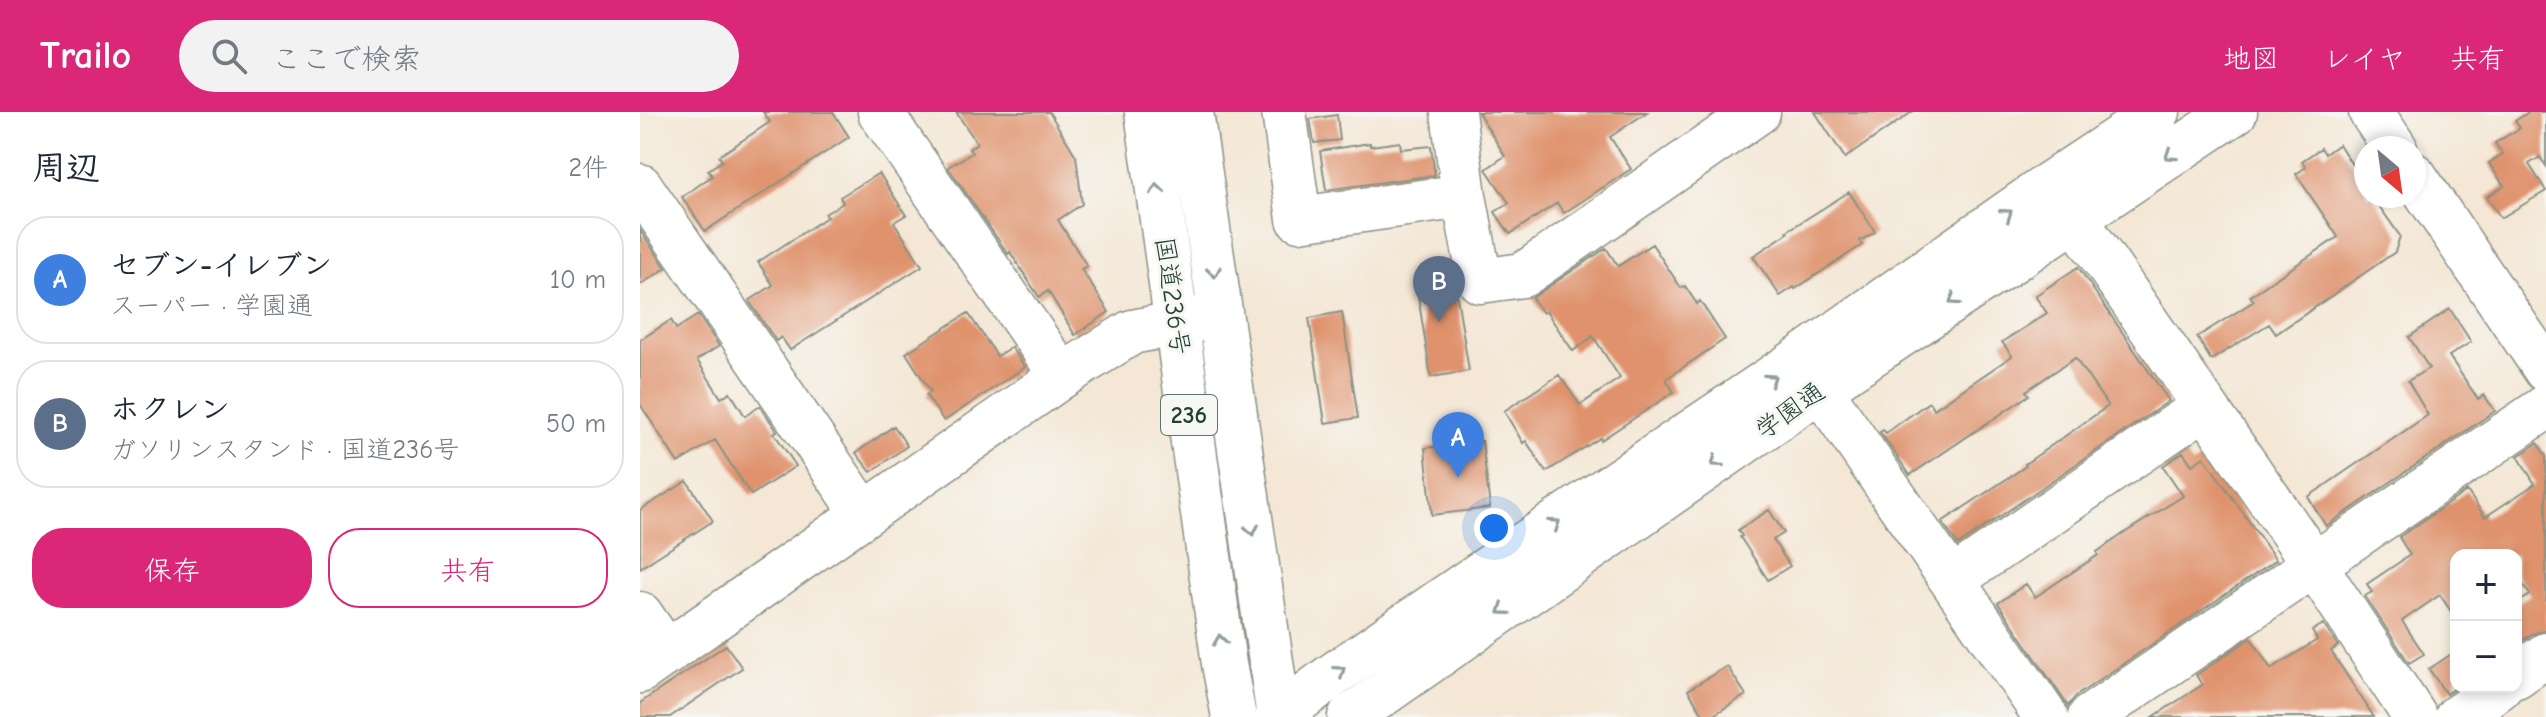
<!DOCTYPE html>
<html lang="ja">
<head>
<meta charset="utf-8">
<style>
  body { margin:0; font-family:"Comic Neue","Klee One",sans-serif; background:#f2f2f3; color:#1f2937 }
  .controls { position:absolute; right:24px; bottom:24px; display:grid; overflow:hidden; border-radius:16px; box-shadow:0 4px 12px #0003 }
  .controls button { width:72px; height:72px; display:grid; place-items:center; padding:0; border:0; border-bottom:2px solid #e0e1e3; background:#fff; color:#1f2937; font:40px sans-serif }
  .compass { position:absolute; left:1714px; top:24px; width:72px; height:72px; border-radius:50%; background:#fff; box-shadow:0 4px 12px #0003; rotate:151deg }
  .you { position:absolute; left:854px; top:416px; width:28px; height:28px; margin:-20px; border:6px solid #fff; border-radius:50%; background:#1a73e8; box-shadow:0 0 0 12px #1a73e833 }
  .badge { display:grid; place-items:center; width:52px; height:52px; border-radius:50%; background:#db2777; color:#fff; font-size:26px; font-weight:700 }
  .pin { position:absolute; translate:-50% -66px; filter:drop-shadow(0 2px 4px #0008) }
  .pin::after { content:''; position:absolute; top:42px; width:28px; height:24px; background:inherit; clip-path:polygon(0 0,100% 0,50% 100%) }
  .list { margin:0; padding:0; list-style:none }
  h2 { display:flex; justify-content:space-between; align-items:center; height:104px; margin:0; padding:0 32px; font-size:34px }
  h2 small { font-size:26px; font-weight:400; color:#747a83 }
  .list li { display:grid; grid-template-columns:52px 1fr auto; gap:24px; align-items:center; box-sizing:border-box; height:128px; margin:0 16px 16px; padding:0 16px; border:2px solid #e0e1e3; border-radius:32px }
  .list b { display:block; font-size:30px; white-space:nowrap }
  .list p { margin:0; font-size:26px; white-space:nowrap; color:#747a83 }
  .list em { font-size:26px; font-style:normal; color:#747a83 }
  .actions { display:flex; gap:16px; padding:24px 32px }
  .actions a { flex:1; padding:18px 0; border:2px solid #db2777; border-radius:32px; text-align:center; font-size:28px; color:#db2777 }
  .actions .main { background:#db2777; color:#fff }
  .icon { flex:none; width:44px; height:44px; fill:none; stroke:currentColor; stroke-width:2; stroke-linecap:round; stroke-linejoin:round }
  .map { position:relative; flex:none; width:1906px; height:605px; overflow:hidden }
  header { display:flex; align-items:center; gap:48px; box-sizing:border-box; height:112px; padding:0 40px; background:#db2777; color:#fff }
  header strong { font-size:38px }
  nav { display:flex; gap:44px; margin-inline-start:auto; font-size:28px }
  .search { width:560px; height:72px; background:#f2f2f3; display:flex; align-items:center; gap:20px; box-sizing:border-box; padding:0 28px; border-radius:44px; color:#747a83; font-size:30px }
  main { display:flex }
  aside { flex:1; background:#fff }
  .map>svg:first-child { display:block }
</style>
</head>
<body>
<header>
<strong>Trailo</strong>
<div class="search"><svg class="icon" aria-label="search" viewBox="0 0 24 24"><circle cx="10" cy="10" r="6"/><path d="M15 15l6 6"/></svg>ここで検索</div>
<nav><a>地図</a><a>レイヤ</a><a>共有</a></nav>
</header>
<main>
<aside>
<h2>周辺<small>2件</small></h2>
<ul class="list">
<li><span class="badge" style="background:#3f7fe0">A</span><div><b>セブン-イレブン</b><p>スーパー · 学園通</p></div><em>10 m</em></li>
<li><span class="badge" style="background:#5c6f8a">B</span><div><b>ホクレン</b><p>ガソリンスタンド · 国道236号</p></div><em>50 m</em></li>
</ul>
<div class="actions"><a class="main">保存</a><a>共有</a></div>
</aside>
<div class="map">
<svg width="1906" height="605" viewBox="0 0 1906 605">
  <rect width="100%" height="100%" fill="#f6f6f2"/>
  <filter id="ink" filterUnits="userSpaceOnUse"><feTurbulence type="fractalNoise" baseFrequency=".0125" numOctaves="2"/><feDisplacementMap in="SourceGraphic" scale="16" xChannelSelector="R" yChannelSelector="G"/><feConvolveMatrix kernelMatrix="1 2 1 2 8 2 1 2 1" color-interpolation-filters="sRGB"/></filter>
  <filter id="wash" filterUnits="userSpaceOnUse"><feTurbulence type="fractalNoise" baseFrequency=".006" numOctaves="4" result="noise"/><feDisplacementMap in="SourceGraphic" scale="32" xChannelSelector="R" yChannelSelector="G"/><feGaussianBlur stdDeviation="1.8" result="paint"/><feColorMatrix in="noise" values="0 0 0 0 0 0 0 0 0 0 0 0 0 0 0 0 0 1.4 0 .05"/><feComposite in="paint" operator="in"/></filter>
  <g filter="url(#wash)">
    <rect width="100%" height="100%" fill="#f4e7d5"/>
    <g id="blocks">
      <!-- building -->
      <path fill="#df926c" d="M123,0h70l16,25 -144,94 -23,-34 30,-21 -4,-6 14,-9 -3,-5 51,-34z
        M316,0h93l27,44 6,48 -24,16 29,46 -6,3 28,43 -34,23 -27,-44 -9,6 -29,-45 -2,2 -60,-87 24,-14 -3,-4 8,-6z
        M838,0h169l-37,25 21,32 -67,44 -7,-10 -47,31 -15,-22 14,-9 -23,-34 19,-13z
        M1175,0h97l-67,46z
        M1889,0h17v54l-6,-9 -11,7 17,27 -45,27 -14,-21 17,-11 -15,-23 14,-9 -8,-11 25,-15 -5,-7z
        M697,3l3,25 -26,3 -4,-24z
        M760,30l1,7 30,-3 4,29 -109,15 -6,-39 50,-8v3z
        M1699,32l27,43v9h6l28,40 -5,16 -119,82 -7,-10 -58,36 -14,-23 57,-36 -4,-5 88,-59 -42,-63 10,-7 -4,-6 19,-13 4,6z
        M239,61l27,42 -12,7 28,44 -132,84 -9,-13 -5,4 -27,-40 24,-16 -15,-23 69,-45 -2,-3 18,-11 -3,-6z
        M1209,80l26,40 -15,9 2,4 -67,44 -1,-2 -14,9 -27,-40 35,-23 -1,-2z
        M0,118l26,38 -26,17z
        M1012,132l29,44 4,-2 12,18 3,-3 25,38 -59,40 8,13 -73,48 -1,-2 -54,34 -20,-31 -3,2 -19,-32 55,-36 21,30 40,-27 -27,-42 -20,15 -27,-40 -3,2 -11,-15 74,-50 12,18z
        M1438,155l91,134 -211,144 -16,-23 84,-56 -1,-2 83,-58 -33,-48 -49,33 3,4 -119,80 -30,-43 3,-2 3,3 43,-31 5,7 78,-53 -10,-14 45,-29 -12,-17z
        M813,159l16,100 -38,6 -16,-100z
        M1810,197l21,33 -22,14 29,43 6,-4 11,16 -169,115 -18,-29 120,-82 -20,-34 21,-13 -20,-31z
        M702,200l16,106 -33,5 -16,-105z
        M328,201l29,43 14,-9 14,20 -81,54 -18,-26 5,-3 -25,-39z
        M58,203l21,31 -22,14 24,38 9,-6 15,24 15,-10 17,25 -3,2 22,33 -45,29 -36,-55 -37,23 -38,-59v-64l31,-20 5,9z
        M254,314l13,20 -36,26 -15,-19z
        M842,329l8,67 -58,7 -7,-67z
        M1898,331l8,13v174l-14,4 -16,11v-41l14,-9 -14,-21v-19h-60v64l-16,-24 -38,26 22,33 -15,9 -44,-67 7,-4 -5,-8 43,-29 -11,-18 68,-46 18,26 50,-33 -17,-28z
        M1543,340l9,13 12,-8 72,103 -200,136 -8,10 -70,-103 28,-19 9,13 63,-42 -1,-3 29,-20 57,-36 -20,-30z
        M47,369l26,40 -73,47v-58z
        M1129,398l15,23 -11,7 17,26 -22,14 -28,-43 2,-1 -4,-6z
        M1683,512l15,22 -7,5 43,66h-221l49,-32 -6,-10 55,-37 20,31 46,-29 -5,-9z
        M86,533l16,23 -72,49h-30v-14z
        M1816,539v36l-10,7 -17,-25z
        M1087,554l19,29 -36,22h-5l-17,-27z"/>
    </g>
  </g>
  <g filter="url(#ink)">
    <use href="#blocks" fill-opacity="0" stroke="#8a9284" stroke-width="2"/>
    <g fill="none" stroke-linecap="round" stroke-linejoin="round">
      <defs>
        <path id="minor" d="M240,0l182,264
          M644,0l15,107 165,-23
          M813,0l11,84 16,85 43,-6 235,-163
          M1731,0l24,36
          M1774,63l132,195
          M0,74l224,328
          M1419,83l255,369 101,153
          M1180,277l226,328
          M1312,468l252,-173
          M0,502l27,39
          M0,559l422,-295 70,-44 82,-16
          M1876,564l30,-21
          M637,605l56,-42 135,-93 323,-217 260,-182 107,-71
          M710,605l470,-328 415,-277
          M1450,605l456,-310
          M1817,605l43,-30"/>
        <path id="highway" d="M507,0l77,552 10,53
          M551,0l88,605"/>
      </defs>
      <!-- minor casing -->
      <use href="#minor" stroke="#8a9284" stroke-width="47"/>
      <!-- highway casing -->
      <use href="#highway" stroke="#8a9284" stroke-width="47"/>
      <!-- minor -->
      <use href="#minor" stroke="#fff" stroke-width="44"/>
      <!-- highway -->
      <use href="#highway" stroke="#fff" stroke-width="44"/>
    </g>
    <!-- one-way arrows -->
    <defs><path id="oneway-chevron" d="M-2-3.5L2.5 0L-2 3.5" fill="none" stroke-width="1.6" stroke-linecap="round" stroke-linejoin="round" transform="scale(2)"/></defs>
    <g stroke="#8f9e9a">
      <use href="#oneway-chevron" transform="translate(1530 43) rotate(146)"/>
      <use href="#oneway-chevron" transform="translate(517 77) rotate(-98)"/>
      <use href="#oneway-chevron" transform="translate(1367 102) rotate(-35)"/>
      <use href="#oneway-chevron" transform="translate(574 160) rotate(82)"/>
      <use href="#oneway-chevron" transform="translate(1314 188) rotate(146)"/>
      <use href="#oneway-chevron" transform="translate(1131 267) rotate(-34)"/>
      <use href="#oneway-chevron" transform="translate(1076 350) rotate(145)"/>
      <use href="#oneway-chevron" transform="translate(915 412) rotate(-34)"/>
      <use href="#oneway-chevron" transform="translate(612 418) rotate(82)"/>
      <use href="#oneway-chevron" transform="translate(863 498) rotate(145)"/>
      <use href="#oneway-chevron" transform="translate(580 528) rotate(-98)"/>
      <use href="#oneway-chevron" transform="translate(700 559) rotate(-35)"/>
    </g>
  </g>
  <g text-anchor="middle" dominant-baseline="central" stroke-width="6" stroke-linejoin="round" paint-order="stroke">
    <!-- shield labels -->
    <rect fill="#f6f6f2" stroke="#60746d" stroke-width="2" x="521" y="283" width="56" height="40" rx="6"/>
    <g font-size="24" font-weight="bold" fill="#1f3d34">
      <text x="549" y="303">236</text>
    </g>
    <!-- street labels -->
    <g font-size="26" fill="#1f3d34" stroke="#f6f6f2">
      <text transform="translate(532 184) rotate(82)">国道236号</text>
      <text transform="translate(1150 299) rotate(-35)">学園通</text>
    </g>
  </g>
</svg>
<div class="controls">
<button>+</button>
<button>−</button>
</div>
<svg class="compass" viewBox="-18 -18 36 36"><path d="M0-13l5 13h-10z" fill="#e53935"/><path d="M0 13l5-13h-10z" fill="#747a83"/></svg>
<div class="you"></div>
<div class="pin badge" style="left:818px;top:366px;background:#3f7fe0">A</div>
<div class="pin badge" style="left:799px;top:210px;background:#5c6f8a">B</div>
</div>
</main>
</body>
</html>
